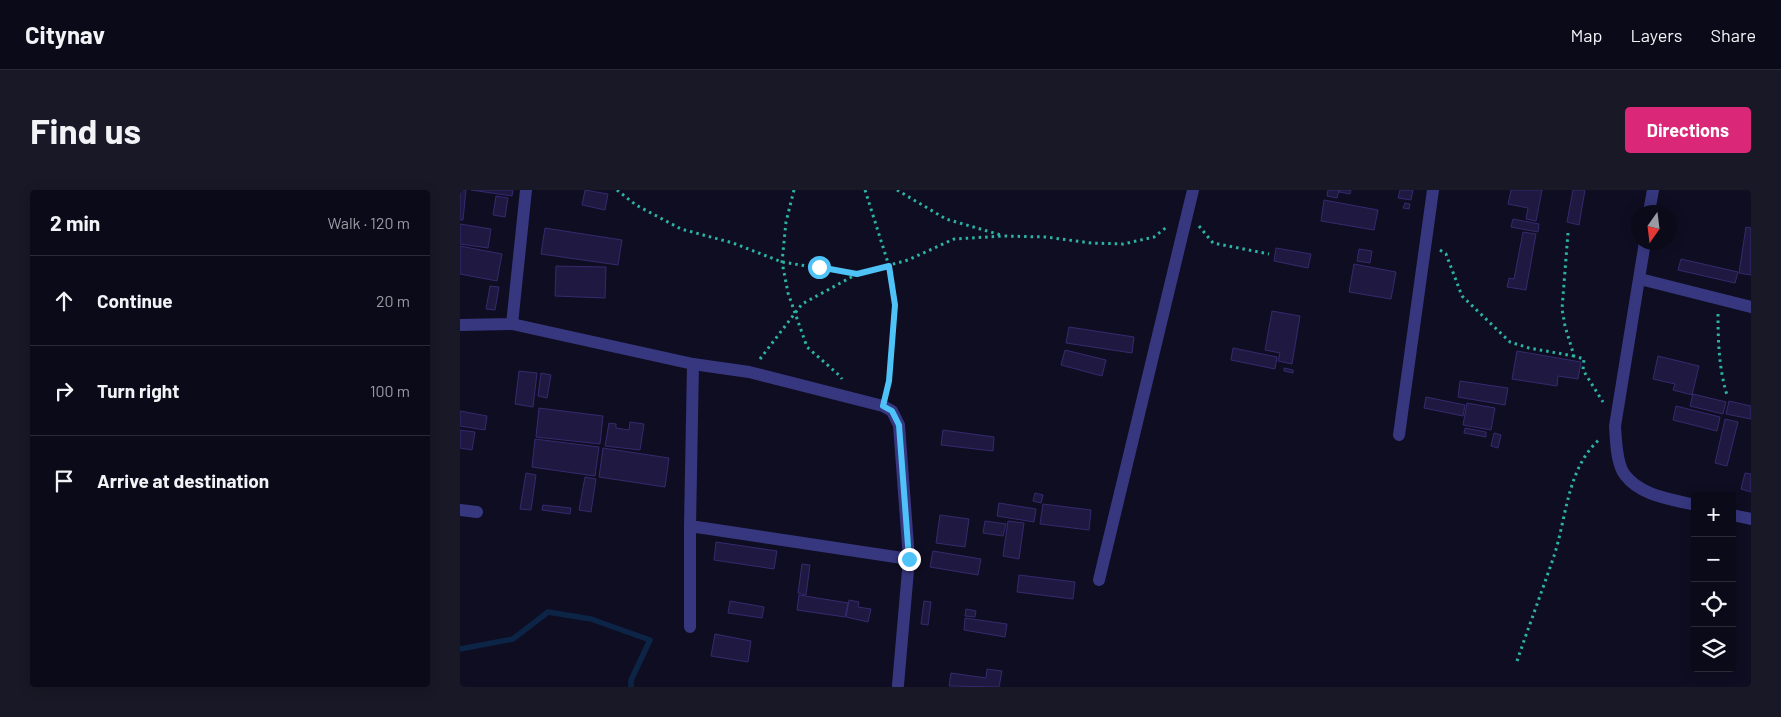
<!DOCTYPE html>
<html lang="en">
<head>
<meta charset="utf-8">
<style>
  body { margin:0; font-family:Barlow,sans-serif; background:#191826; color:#f1f3f6 }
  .controls { position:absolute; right:15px; bottom:15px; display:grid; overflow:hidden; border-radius:5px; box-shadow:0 2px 12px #0003 }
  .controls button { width:45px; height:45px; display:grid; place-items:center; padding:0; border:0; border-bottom:1px solid #2b2b38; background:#0b0a19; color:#f1f3f6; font:25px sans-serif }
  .compass { position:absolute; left:1171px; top:15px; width:45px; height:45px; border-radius:50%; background:#0b0a19; box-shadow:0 2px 12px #0003; rotate:194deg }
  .stop { position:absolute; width:15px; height:15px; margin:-11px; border:4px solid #4fc3f7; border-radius:50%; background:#fff }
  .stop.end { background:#4fc3f7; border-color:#fff; box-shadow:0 1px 5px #0008 }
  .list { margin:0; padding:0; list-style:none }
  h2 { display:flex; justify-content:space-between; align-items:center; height:65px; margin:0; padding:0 20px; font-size:21px }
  h2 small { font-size:16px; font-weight:400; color:#9a9aa2 }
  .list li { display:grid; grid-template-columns:32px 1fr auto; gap:15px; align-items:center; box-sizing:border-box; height:90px; padding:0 20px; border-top:1px solid #2b2b38 }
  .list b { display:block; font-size:19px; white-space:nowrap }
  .list em { font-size:16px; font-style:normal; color:#9a9aa2 }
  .icon { flex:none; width:28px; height:28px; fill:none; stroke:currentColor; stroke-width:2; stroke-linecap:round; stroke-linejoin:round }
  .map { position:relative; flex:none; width:1291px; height:497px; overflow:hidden; border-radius:5px }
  header { display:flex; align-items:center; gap:30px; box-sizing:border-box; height:70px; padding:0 25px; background:#0b0a19; border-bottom:1px solid #2b2b38 }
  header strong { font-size:24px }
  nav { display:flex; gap:28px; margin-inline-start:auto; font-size:18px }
  .intro { display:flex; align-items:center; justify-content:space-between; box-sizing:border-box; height:120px; padding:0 30px }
  h1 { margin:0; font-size:35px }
  .button { padding:12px 22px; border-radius:5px; background:#db2777; color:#fff; font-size:18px; font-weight:700 }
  main { display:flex; gap:30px; padding:0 30px }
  aside { flex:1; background:#0b0a19; border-radius:5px; box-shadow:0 2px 12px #0003 }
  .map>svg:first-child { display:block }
</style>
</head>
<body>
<header>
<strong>Citynav</strong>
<nav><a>Map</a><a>Layers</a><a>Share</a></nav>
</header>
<div class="intro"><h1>Find us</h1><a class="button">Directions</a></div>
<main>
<aside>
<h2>2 min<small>Walk · 120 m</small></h2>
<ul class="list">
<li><svg class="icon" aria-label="ahead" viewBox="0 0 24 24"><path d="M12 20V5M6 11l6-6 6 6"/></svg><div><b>Continue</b></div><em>20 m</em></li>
<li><svg class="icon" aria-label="right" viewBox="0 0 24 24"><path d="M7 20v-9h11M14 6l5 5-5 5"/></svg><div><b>Turn right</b></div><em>100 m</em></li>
<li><svg class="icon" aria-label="arrive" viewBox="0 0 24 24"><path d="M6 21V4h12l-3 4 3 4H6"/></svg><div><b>Arrive at destination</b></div></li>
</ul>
</aside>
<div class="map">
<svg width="1291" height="497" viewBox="0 0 1291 497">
  <rect width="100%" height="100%" fill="#0f0d21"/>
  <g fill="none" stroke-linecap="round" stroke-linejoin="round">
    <!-- stream -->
    <path stroke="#0c2446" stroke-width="5.5" d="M0,459l53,-10 35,-27 43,7 59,21 -19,40v7"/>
  </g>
  <!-- building -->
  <path fill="#1f1942" stroke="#352a6e" d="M0,0h6l-3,30h-3z
    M11,0h42l-1,6z
    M125,0l23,4 -3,16 -23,-5z
    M868,0h11l-2,8 -10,-2z
    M879,0h12l-1,4 -11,-2z
    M940,0h13l-2,10 -13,-2z
    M1051,0h31l-6,31 -10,-2 2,-11 -20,-4z
    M1113,0h12l-6,35 -12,-3z
    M36,6l12,2 -3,19 -12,-2z
    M864,10l54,10 -4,20 -53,-9z
    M945,13l5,1 -1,5 -6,-1z
    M1053,29l26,5 -1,8 -27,-5z
    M0,34l31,5 -3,19 -28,-4z
    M1286,37l5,1v47l-12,-2z
    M85,38l77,12 -4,25 -77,-11z
    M1063,42l13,2 -10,56 -19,-3 2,-9 5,1z
    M0,56l42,8 -5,27 -37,-7z
    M816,58l35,6 -3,14 -34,-7z
    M899,59l13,2 -2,12 -13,-2z
    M1221,69l57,13 -3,11 -57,-13z
    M894,74l42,8 -5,27 -42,-7z
    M96,76l50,1 -1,31 -50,-2z
    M30,96l9,1 -4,23 -9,-1z
    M812,121l28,5 -8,48 -14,-3 2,-8 -15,-3z
    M609,137l65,10 -2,16 -66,-10z
    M773,158l44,9 -2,12 -44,-9z
    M605,160l41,10 -4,16 -41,-11z
    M1057,161l64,11 -3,17 -20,-3 -1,10 -45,-7z
    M1198,166l41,10 -7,29 -19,-5 2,-6 -22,-5z
    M824,178l9,2v3l-9,-2z
    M59,181l18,2 -4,34 -18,-3z
    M81,183l10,2 -4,23 -9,-2z
    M1000,191l48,7 -3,17 -47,-8z
    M1233,204l33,8 -3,12 -33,-8z
    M966,207l39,8 -2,11 -39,-8z
    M1269,211l22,5v13l-25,-5z
    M1007,213l28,5 -4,22 -28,-5z
    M1216,216l44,11 -3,14 -44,-11z
    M79,218l64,8 -3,28 -64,-7z
    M0,221l27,5 -2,14 -25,-4z
    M1265,229l13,3 -11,44 -12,-3z
    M170,232l14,2 -4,26 -35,-4 4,-23 7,1v4l13,2z
    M1005,238l21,4v5l-22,-4z
    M0,240l15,2 -3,18 -12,-2z
    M483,240l51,7 -1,14 -52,-6z
    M1034,243l7,2 -3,13 -7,-2z
    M75,249l64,8 -4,29 -63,-9z
    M143,258l66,10 -4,29 -66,-10z
    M66,283l10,2 -5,35 -11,-1z
    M1285,283l6,1v18l-10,-3z
    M125,287l11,2 -5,33 -12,-2z
    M575,303l8,2 -2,8 -8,-2z
    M539,313l37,6 -2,13 -37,-6z
    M583,314l48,6 -2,20 -49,-6z
    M83,315l28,3 -1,6 -28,-4z
    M480,325l29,4 -4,28 -29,-4z
    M525,331l21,3 -3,12 -20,-3z
    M548,331l16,2 -5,36 -16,-3z
    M256,352l61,9 -3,18 -60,-9z
    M473,361l48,8 -3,16 -48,-8z
    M342,374l8,1 -4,30 -8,-2z
    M559,385l56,7 -2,17 -56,-7z
    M339,405l49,8 -3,14 -48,-7z
    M389,410l10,2 -1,5 13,2 -3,13 -22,-5z
    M270,411l34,6 -2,11 -34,-5z
    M464,411l7,1 -3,23 -7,-1z
    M506,419l10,2 -1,6 -10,-1z
    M505,428l42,6 -2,13 -41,-7z
    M255,444l36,7 -3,21 -37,-6z
    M527,479l15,2 -3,16 -50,-1 2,-13 35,5z"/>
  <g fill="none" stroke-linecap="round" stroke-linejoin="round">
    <!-- path -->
    <path stroke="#2cb3a6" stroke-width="3" stroke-dasharray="2.5 4" stroke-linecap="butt" d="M157,0l19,15 45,24 52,14 49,19 74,12
      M334,0l-8,32 -4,40 6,31 19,54 33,29 2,3
      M405,0l24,76 6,39 -6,76 -3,12
      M437,0l49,29 55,16
      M739,36l14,17 56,11
      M1108,43l-6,76 3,17 9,30 10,3 -1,11 20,32
      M980,60l6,4 16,42 48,46 19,6 45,8
      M1258,124c0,28 1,55 9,81
      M300,169l42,-55 55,-30 51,-14 46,-21 50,-3 42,1 45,6 32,1 31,-7 14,-11
      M1057,471c12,-35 25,-70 37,-105 13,-40 13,-89 47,-118"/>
    <!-- minor -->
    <path stroke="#373780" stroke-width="12" d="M1189,22l4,-22
      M1185,52l-30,184c1,13 1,38 10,49 16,21 46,24 70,30
      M1180,89l111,28
      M52,134l14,-134
      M0,135l52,-1 181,40 56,8 134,34 9,5 7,14 10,134 -11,126
      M939,245l34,-245
      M0,320l17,2
      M1272,325l19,4
      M230,336l219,33
      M639,390l94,-390
      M230,437v-101l3,-162"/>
  </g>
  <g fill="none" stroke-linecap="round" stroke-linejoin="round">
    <!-- route -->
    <path stroke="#4fc3f7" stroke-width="6" d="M359,77l38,7 32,-8 6,39 -6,76 -6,25 9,5 7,14 10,134"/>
  </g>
</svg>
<div class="controls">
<button>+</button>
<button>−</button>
<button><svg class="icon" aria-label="locate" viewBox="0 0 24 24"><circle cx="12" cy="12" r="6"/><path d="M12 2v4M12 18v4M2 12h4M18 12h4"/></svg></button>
<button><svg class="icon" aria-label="layers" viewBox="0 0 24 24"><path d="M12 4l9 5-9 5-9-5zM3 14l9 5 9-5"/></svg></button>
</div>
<svg class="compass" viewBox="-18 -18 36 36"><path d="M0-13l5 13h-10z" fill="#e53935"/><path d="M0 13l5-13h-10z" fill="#9a9aa2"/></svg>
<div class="stop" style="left:359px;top:77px"></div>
<div class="stop end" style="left:449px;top:369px"></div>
</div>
</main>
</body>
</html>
